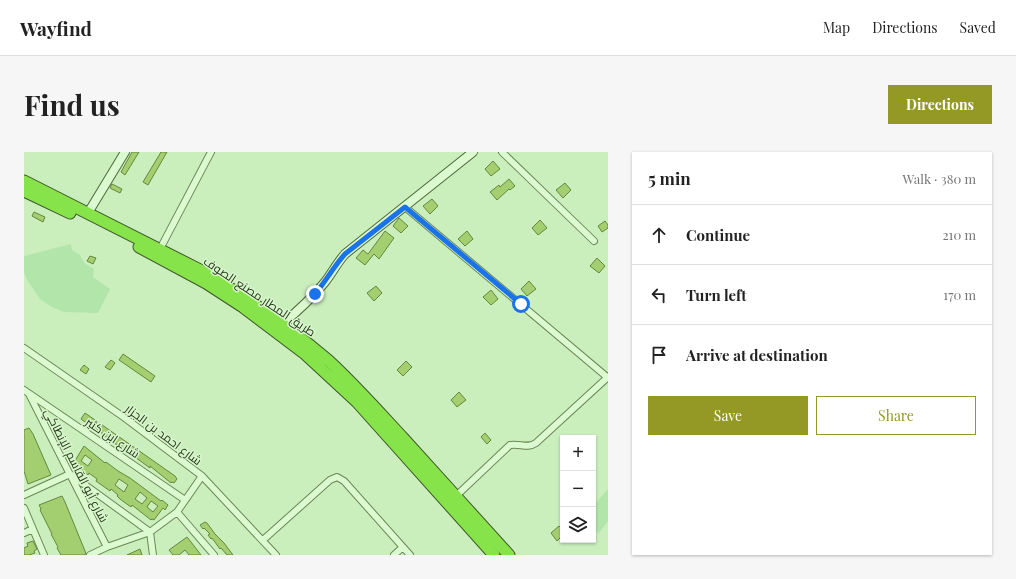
<!DOCTYPE html>
<html lang="en">
<head>
<meta charset="utf-8">
<style>
  body { margin:0; font-family:"Playfair Display",Cairo,serif; background:#f6f6f6; color:#222 }
  .controls { position:absolute; right:12px; bottom:12px; display:grid; overflow:hidden; border-radius:0px; box-shadow:0 1px 3px #0004 }
  .controls button { width:36px; height:36px; display:grid; place-items:center; padding:0; border:0; border-bottom:1px solid #e0e0e0; background:#fff; color:#222; font:20px sans-serif }
  .stop { position:absolute; width:12px; height:12px; margin:-9px; border:3px solid #1a73e8; border-radius:50%; background:#fff }
  .stop.end { background:#1a73e8; border-color:#fff; box-shadow:0 1px 4px #0008 }
  .list { margin:0; padding:0; list-style:none }
  h2 { display:flex; justify-content:space-between; align-items:center; height:52px; margin:0; padding:0 16px; font-size:17px }
  h2 small { font-size:13px; font-weight:400; color:#767676 }
  .list li { display:grid; grid-template-columns:26px 1fr auto; gap:12px; align-items:center; box-sizing:border-box; height:60px; padding:0 16px; border-top:1px solid #e0e0e0 }
  .list b { display:block; font-size:15px; white-space:nowrap }
  .list em { font-size:13px; font-style:normal; color:#767676 }
  .actions { display:flex; gap:8px; padding:12px 16px }
  .actions a { flex:1; padding:9px 0; border:1px solid #949824; border-radius:0px; text-align:center; font-size:14px; color:#949824 }
  .actions .main { background:#949824; color:#fff }
  .icon { flex:none; width:22px; height:22px; fill:none; stroke:currentColor; stroke-width:2; stroke-linecap:round; stroke-linejoin:round }
  .map { position:relative; flex:none; width:584px; height:403px; overflow:hidden; border-radius:0px }
  header { display:flex; align-items:center; gap:24px; box-sizing:border-box; height:56px; padding:0 20px; background:#fff; border-bottom:1px solid #e0e0e0 }
  header strong { font-size:19px }
  nav { display:flex; gap:22px; margin-inline-start:auto; font-size:14px }
  .intro { display:flex; align-items:center; justify-content:space-between; box-sizing:border-box; height:96px; padding:0 24px }
  h1 { margin:0; font-size:28px }
  .button { padding:10px 18px; border-radius:0px; background:#949824; color:#fff; font-size:14px; font-weight:700 }
  main { display:flex; gap:24px; padding:0 24px }
  aside { flex:1; background:#fff; border-radius:0px; box-shadow:0 1px 3px #0004 }
  .map>svg:first-child { display:block }
</style>
</head>
<body>
<header>
<strong>Wayfind</strong>
<nav><a>Map</a><a>Directions</a><a>Saved</a></nav>
</header>
<div class="intro"><h1>Find us</h1><a class="button">Directions</a></div>
<main>
<div class="map">
<svg width="584" height="403" viewBox="0 0 584 403">
  <rect width="100%" height="100%" fill="#caefbd"/>
  <!-- farmland -->
  <path fill="#b1e5aa" d="M47,92l1,6 8,5 4,8 10,6 -1,8 17,12 -12,24 -34,-1 -12,-5 -12,-8 -13,-19 -3,-8v-16z
    M584,337v32l-10,13 -5,-7v-21z"/>
  <!-- building -->
  <path fill="#a4cf71" stroke="#66873b" fill-rule="evenodd" d="M108,0h7l-14,23 -4,-3z
    M137,0h6l-19,33 -5,-3z
    M469,9l7,8 -9,7 -6,-7z
    M485,27l6,7 -5,4 -1,-1 -12,11 -7,-8 9,-7 1,2z
    M541,31l6,7 -8,8 -7,-8z
    M88,32l10,5 -2,4 -10,-5z
    M408,47l6,7 -8,8 -7,-8z
    M10,60l11,5 -2,5 -11,-6z
    M375,66l9,8 -7,7 -8,-7z
    M516,68l7,8 -9,7 -6,-7z
    M581,69l3,4v3l-6,4 -4,-6z
    M361,79l9,7 -15,21 -5,-5 -9,11 -9,-7 7,-8 5,4z
    M443,79l6,8 -8,7 -7,-7z
    M66,104l6,2 -3,6 -6,-3z
    M573,106l8,8 -6,7 -9,-7z
    M505,129l7,8 -9,7 -6,-7z
    M352,134l6,7 -8,8 -7,-8z
    M467,138l7,9 -7,6 -8,-8z
    M99,202l32,22 -4,6 -32,-22z
    M87,208l4,3 -5,7 -5,-3z
    M382,209l6,6 -9,9 -6,-6z
    M60,213l5,4 -3,5 -6,-4z
    M435,240l7,8 -9,7 -6,-7z
    M61,261l90,63 2,3 -3,4 -2,-1 -1,1 -21,-17v2l-11,-8 -14,-10v-1l-7,-5 -1,1 -12,-9 -8,-7 -1,1 -15,-11z
    M5,276l4,6 18,41 -23,9 -4,-13v-41z
    M461,281l6,7 -4,4 -6,-7z
    M60,294l21,17 1,-1 12,9 12,7 31,23 1,-1 6,5 -3,5 -2,-2 -9,12 -2,-1 -1,1 -19,-15 -1,2 -11,-8 -3,-3 1,-1 -7,-6 -1,2 -14,-10 1,-2 -8,-6 -1,2 -10,-9 -1,1 -4,-3zM61,303l7,5 -4,6 -7,-5zM95,327l9,6 -4,7 -9,-7zM116,340l7,6 -5,6 -7,-5zM127,349l7,5 -5,6 -6,-5z
    M38,344l3,6 20,49 1,3 -2,1h-23l-4,-7 1,-1 -7,-13h1l-12,-24 1,-1 -2,-4z
    M181,370l2,1 8,11 9,9 9,12h-6l-6,-7 -1,1 -8,-11 -1,1 -3,-4 2,-1 -6,-6 -1,1 -3,-4z
    M535,374l4,4v5l-6,6 -6,-8z
    M163,385l4,5 10,13h-12l-4,-5 -6,5h-6l-4,-5z
    M9,389l4,8 -3,2 1,2 -6,2h-5v-7l4,-2 -1,-3z
    M116,397l2,6h-15z"/>
  <g fill="none" stroke-linecap="round" stroke-linejoin="round">
    <defs>
      <path id="street" d="M478,0l92,89
        M381,55l202,170
        M136,97l51,-97
        M0,196l101,70 77,58 74,79
        M0,238l161,110
        M5,242l78,153
        M0,343l46,-21 80,58 3,23
        M432,344l54,-51c10,-2 17,4 26,-2l72,-66
        M0,356l20,47
        M153,360l37,43
        M0,381l9,-4
        M239,388l67,-60 7,-3 7,4 66,74
        M66,403l17,-8 43,-15 27,-20 25,-36
        M370,403l9,-8"/>
      <path id="secondary" d="M64,61l37,-61
        M258,172c16,-13 30,-26 43,-42 7,-9 12,-19 20,-28l128,-102"/>
      <path id="highway" d="M0,29l176,89c45,26 89,57 129,91 26,24 50,51 74,77 35,39 71,78 106,117
        M0,39l46,22
        M115,95l67,36 37,24 61,46 53,49 137,153"/>
    </defs>
    <!-- street casing -->
    <use href="#street" stroke="#6b8755" stroke-width="8"/>
    <!-- secondary casing -->
    <use href="#secondary" stroke="#4f6939" stroke-width="10"/>
    <!-- highway casing -->
    <use href="#highway" stroke="#3f542a" stroke-width="13"/>
    <!-- street -->
    <use href="#street" stroke="#dbfad0" stroke-width="6"/>
    <!-- secondary -->
    <use href="#secondary" stroke="#dbfad0" stroke-width="8"/>
    <!-- highway -->
    <use href="#highway" stroke="#86e349" stroke-width="11"/>
  </g>
  <g fill="none" stroke-linecap="round" stroke-linejoin="round">
    <!-- route -->
    <path stroke="#1a73e8" stroke-width="5" d="M291,142c11,-13 19,-28 30,-40l60,-47 116,97"/>
  </g>
  <g text-anchor="middle" dominant-baseline="central" stroke-width="3" stroke-linejoin="round" paint-order="stroke">
    <!-- street labels -->
    <g font-size="12" fill="#28361b" stroke="#d7f6cc">
      <text transform="translate(236 144) rotate(34)">طريق المطار مصنع الصوف</text>
      <text transform="translate(140 282) rotate(37)">شارع احمد بن الجزار</text>
      <text transform="translate(89 285) rotate(34)">شارع ابن كثير</text>
      <text transform="translate(53 313) rotate(63)">شارع أبو القاسم الإنطاكي</text>
    </g>
  </g>
</svg>
<div class="controls">
<button>+</button>
<button>−</button>
<button><svg class="icon" aria-label="layers" viewBox="0 0 24 24"><path d="M12 4l9 5-9 5-9-5zM3 14l9 5 9-5"/></svg></button>
</div>
<div class="stop" style="left:497px;top:152px"></div>
<div class="stop end" style="left:291px;top:142px"></div>
</div>
<aside>
<h2>5 min<small>Walk · 380 m</small></h2>
<ul class="list">
<li><svg class="icon" aria-label="ahead" viewBox="0 0 24 24"><path d="M12 20V5M6 11l6-6 6 6"/></svg><div><b>Continue</b></div><em>210 m</em></li>
<li><svg class="icon" aria-label="left" viewBox="0 0 24 24"><path d="M17 20v-9H6M10 6l-5 5 5 5"/></svg><div><b>Turn left</b></div><em>170 m</em></li>
<li><svg class="icon" aria-label="arrive" viewBox="0 0 24 24"><path d="M6 21V4h12l-3 4 3 4H6"/></svg><div><b>Arrive at destination</b></div></li>
</ul>
<div class="actions"><a class="main">Save</a><a>Share</a></div>
</aside>
</main>
</body>
</html>
